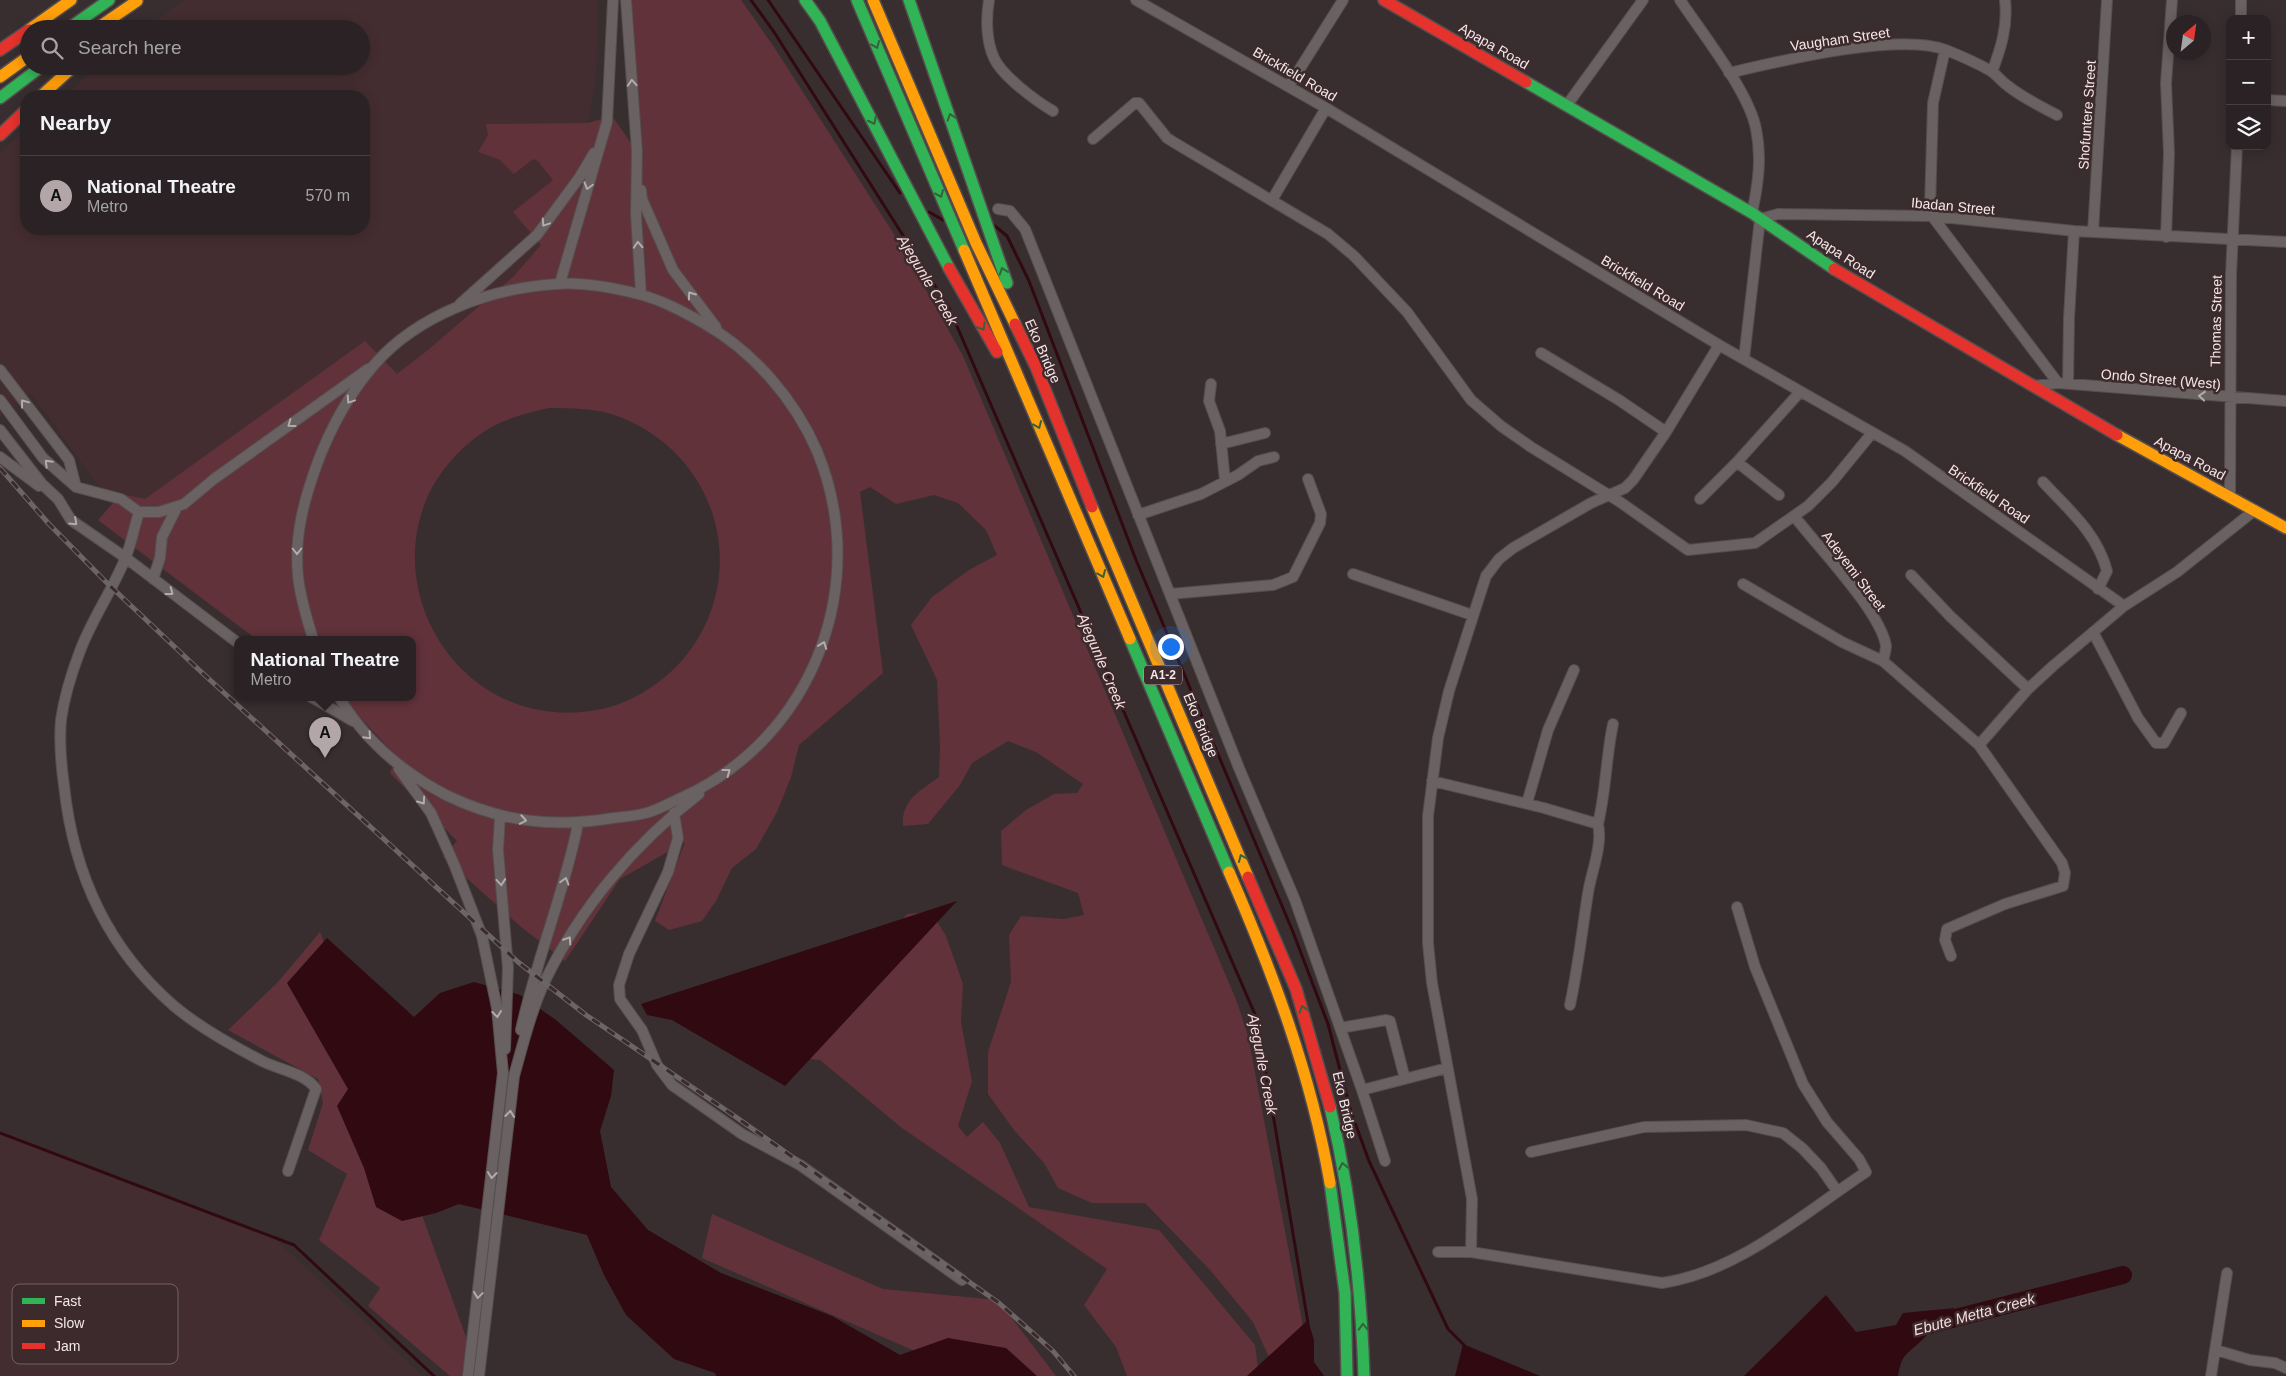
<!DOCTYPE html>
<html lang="en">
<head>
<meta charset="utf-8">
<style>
  body { margin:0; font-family:Arial,sans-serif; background:#322a2c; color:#f1f3f6 }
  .controls { position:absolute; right:15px; top:15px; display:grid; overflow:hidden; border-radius:10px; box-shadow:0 2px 12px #0003 }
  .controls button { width:45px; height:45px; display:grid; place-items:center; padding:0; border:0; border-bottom:1px solid #463f41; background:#2a2224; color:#f1f3f6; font:25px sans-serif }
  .compass { position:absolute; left:2166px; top:15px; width:45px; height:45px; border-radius:50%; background:#2a2224; box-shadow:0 2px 12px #0003; rotate:29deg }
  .you { position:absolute; left:1170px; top:646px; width:18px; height:18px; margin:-12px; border:4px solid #fff; border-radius:50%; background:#1a73e8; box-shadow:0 0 0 8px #1a73e833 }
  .badge { display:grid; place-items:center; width:32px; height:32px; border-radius:50%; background:#b2a6a8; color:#111; font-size:16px; font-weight:700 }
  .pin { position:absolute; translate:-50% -41px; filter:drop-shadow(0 1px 2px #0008) }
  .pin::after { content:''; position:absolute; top:26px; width:18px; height:15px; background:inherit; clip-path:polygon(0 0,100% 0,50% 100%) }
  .popup { position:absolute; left:234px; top:636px; width:182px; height:65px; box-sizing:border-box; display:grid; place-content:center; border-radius:10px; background:#2a2224; filter:drop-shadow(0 1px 4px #0005); font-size:16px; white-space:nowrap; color:#a5a4a6 }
  .popup b { font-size:19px; color:#f1f3f6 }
  .popup::after { content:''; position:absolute; left:50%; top:100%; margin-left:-10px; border:10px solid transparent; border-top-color:#2a2224 }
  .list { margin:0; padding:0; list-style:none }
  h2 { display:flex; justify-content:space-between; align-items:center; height:65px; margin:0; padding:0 20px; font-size:21px }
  h2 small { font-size:16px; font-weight:400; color:#a5a4a6 }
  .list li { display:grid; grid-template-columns:32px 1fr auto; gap:15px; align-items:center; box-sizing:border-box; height:80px; padding:0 20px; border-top:1px solid #463f41 }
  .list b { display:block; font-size:19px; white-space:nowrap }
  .list p { margin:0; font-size:16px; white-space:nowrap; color:#a5a4a6 }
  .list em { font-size:16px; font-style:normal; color:#a5a4a6 }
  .icon { flex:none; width:28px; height:28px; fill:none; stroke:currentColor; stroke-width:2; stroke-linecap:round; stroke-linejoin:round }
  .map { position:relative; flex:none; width:2286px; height:1376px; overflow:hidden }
  .search { position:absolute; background:#2a2224; box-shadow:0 2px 12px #0003; left:20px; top:20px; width:350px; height:55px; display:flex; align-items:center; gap:12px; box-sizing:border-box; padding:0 18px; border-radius:28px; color:#a5a4a6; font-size:19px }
  .panel { position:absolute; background:#2a2224; box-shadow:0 2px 12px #0003; left:20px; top:90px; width:350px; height:145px; border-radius:20px }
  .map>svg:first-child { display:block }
</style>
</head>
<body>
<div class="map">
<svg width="2286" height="1376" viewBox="0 0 2286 1376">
  <rect width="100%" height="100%" fill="#382e30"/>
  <!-- built -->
  <path fill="#442d30" d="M185,0h413l-2,73 -8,50 -101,1 1,11 -10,17 22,8 37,-5 20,24 -8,69 -113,108 -287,148 -27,-4 -25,-16 -66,-91 -31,25v-265l26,-24v100h338v-133h-300l34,-30h263v-37h-218z
    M0,1130l273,107 150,139h-423z"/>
  <!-- green -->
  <path fill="#62323a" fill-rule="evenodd" d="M629,0h112l33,47 125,195 64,114 274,646 11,34 55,290 -30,40 -20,-44 -42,-51 -66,-68h-53l-34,-15 -14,-25 -30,-33 -26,-36v-42l23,-70 -2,-47 12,-19 43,3 20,-4 -6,-22 -76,-28 -1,-34 25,-21 28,-16 23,-1 6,-9 -47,-32 -28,-11 -36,22 -12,22 -32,39 -25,2c-2,-26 17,-35 36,-49l1,-30 -3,-67 -26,-55 21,-28 37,-27 28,-15 -11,-25 -28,-27 -24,-8 -38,9 -26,-17 -10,5 23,181 -84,72 -8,32 -14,35 -21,37 -24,19 -16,33 -14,20 -33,9 -14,-9 30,-79 -65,37 -55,82 -45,-35 -77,-69 14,-16 -67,-68 6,-17 -40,-43 -23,-16h79v-58h-156l-158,-119 23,-26 24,5 220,-158 32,33 31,-24 85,-73 28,-32 -28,-33 40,-32 -15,-19 -5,-2 -19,15 -14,-14 -22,-8 10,-17 -2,-11 102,-1 24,-7 26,37zM549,408c24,0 48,0 71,9 104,41 133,168 57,249 -20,20 -47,37 -75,43 -164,34 -259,-179 -120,-276 20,-14 44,-20 67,-25z
    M931,912l15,24 17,48 -2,38 11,59 -14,45 9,11 16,-15 17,21 29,64 130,23 96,115 4,31h-132l-11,-29 -32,-42 23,-36 -205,-141 -82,-68 -26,-3 113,-143z
    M320,932l160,444h-30l-82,-70 12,-18 -61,-48 28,-66 -39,-24 15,-47 -5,-24 -90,-49 49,-47z
    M712,1214l171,75 115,11 58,76h-84l-270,-118z"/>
  <!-- water -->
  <path fill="#300911" d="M957,901l-172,185 -113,-66 -25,-5 -6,-11z
    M327,938l87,79 26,-24 34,-11 46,13 36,25 58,50 -3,26 -11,35 11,56 37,43 73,43 111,43 68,39 48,-17 58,10 31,28h-321l-1,-3 -41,-14 -48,-44 -22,-40 -17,-40 -128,-31 -23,9 -34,8 -26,-14 -12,-39 -27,-62 11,-17 -61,-106z
    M1826,1295l30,37 40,-7 7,-12 52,-5c-16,10 -19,18 -31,30 -15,16 -22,13 -26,38h-154z
    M1308,1320l6,20v22l10,14h-77z
    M1463,1344l77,32h-85z"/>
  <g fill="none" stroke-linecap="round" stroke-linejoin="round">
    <!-- stream -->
    <path stroke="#300911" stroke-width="3" d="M751,0l23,32 175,276 308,711 51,304
      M768,0l132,193
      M929,212l14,8
      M995,226l12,10 22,45 107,279 157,372 35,92 23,88 18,49 79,168 16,16
      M0,1133l294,112 140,131"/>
    <!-- river -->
    <path stroke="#300911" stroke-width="18" d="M1913,1329l210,-54"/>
    <defs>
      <path id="street" d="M626,0l11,151 -1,64 5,79
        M989,0c-3,18 -3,41 5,58 8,18 42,43 59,53
        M1136,0l190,108 393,237 186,106 219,155
        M1680,0c22,33 69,92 76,129 6,29 2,56 -4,84
        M2241,19v-19
        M1945,50l-12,53 -3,105 2,8 126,167
        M1992,72c9,-24 16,-46 13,-72
        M1729,73c51,-12 170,-41 217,-23 15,6 31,13 45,21 6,4 11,11 17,15 15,12 32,20 49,29
        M1289,86l54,-86
        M2267,100l19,1
        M1567,105l76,-105
        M1093,139l42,-36h4l28,35 8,5 153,91 26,22 53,56 64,88 30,26 30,21 89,55 68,48 67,-7 53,-37 24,-24 40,-49
        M641,190l1,9 31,71 43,57
        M1272,200l54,-92
        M998,209l12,2 15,18 214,539 56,132 67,190 85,-22
        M2093,232l14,-232
        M2166,237l3,-84 -3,-70 6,-83
        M560,283l47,-161 6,-122
        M460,304l77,-69 42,-57 15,-25
        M1541,353l78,47 47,32
        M1744,359l16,-140 18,-5 154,2 142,15 212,11
        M0,370l69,90 7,27
        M1211,384l-2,17 11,30 5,50
        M2068,384l1,-66 5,-87
        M2034,386l24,-3 228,18
        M0,400l43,58 33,29 45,12 18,13h20l25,-8 30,-25 154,-110
        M0,430l42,54 16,15 13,21 55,38 112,85
        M1221,444l44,-11
        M0,457l39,29
        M1737,462l42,33
        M2043,482c26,28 54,51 64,89l-9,18
        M2230,496l1,-221 6,-129
        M1700,499l37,-37 63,-70
        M139,512c-5,16 -8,33 -14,47 -13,32 -33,60 -45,92 -8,21 -16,47 -19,69 -2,22 0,44 3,65 9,87 42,162 110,221 25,21 57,39 86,54 18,10 44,12 56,29l-28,82
        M1138,515l63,-21 37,-19 20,-14 16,-4
        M1795,517c22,29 86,95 91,129 0,4 -2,11 -3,15
        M1353,574l119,41
        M1911,575l39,41 78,73
        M153,579l7,-21 2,-21 15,-30
        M1743,584l99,58 41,19 96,84 83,118 3,10 -2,13 -58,18 -58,25 -2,11 6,16
        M1170,594l103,-9 20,-8 27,-54 1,-9 -13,-35
        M2093,632l45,86 18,25h8l17,-30
        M313,639c-6,-21 -13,-41 -15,-63 -4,-40 6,-76 19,-112 13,-35 33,-71 57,-99 44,-51 118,-77 183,-81 26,-2 57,4 81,10 24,6 46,18 67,30 49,28 90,76 112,127 55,133 -4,287 -134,346 -12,5 -25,13 -37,16 -11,3 -22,4 -33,5 -59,10 -112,4 -167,-23 -44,-23 -82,-56 -107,-98
        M311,697l42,24
        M1979,745l49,-56 25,-23 71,-60 53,-34 78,-62
        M399,769l32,44 23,51 28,72 15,72 6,65 -35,303
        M1432,781l112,27 54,16c5,21 -7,49 -10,69 -6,38 -10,75 -18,112
        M1527,803l21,-73 26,-60
        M674,813l4,25 -10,34 -39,82 -10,31 1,14 22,31 15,35 15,20 43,30 27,19 58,31 162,115
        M500,816l-2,34 10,118 -3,81
        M1598,824c8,-33 8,-67 15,-100
        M1340,1028l46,-8 4,1 15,58
        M521,1030c15,-70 43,-136 57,-206
        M1362,1090l23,71
        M1531,1152l113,-25 102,-2 37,8 19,15 19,20 16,23
        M1438,1252h33l191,31c76,-11 142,-70 204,-111l-7,-13 -32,-37 -24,-38 -48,-117 -18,-60
        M1471,1252l1,-53 -40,-216 -4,-40v-127l10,-78 11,-47 37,-115 13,-17 14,-11 78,-45 34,-15 8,-8 33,-48 53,-87
        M2216,1350l34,10 25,3 11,5
        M479,1376l35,-300c9,-32 17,-65 31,-95 35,-73 90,-138 154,-187
        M2211,1376l16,-103"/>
      <path id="fast" d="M805,0l15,21 129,247
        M857,0l107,250
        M909,0l98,283
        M68,29l41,-29
        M1526,82l226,131 82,56
        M0,98l42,-32
        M1130,639l99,233
        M1330,1107c21,88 31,178 34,269
        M1330,1183l15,110 2,83"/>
      <path id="slow" d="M873,0l103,243 39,81
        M30,29l41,-29
        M96,29l41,-28
        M0,77l29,-21
        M41,96l33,-30
        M964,250l166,389
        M2117,435l169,93
        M1092,507l156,370
        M1229,872c44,101 82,202 101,311"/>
      <path id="jam" d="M1384,0l142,82
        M0,50l29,-20
        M0,135l26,-25
        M949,268l48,84
        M1834,269l283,166
        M1015,324l21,43 56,140
        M1248,877l48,112 34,118"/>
    </defs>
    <!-- street casing -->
    <use href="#street" stroke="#554d4e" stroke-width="12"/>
    <!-- fast casing -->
    <use href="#fast" stroke="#554d4e" stroke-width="14"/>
    <!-- slow casing -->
    <use href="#slow" stroke="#554d4e" stroke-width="14"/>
    <!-- jam casing -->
    <use href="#jam" stroke="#554d4e" stroke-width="14"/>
    <!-- street -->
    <use href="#street" stroke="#696162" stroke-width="10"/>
    <!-- fast -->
    <use href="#fast" stroke="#30b455" stroke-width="11"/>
    <!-- slow -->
    <use href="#slow" stroke="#ff9f0a" stroke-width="11"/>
    <!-- jam -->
    <use href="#jam" stroke="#e5322d" stroke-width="11"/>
    <defs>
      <path id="rail" d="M0,468l49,56 58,59 90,85 321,294 68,53 147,100 266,188 54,48 21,25"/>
    </defs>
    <!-- rail casing -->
    <use href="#rail" stroke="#6c6566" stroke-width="5"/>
    <!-- rail -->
    <use href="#rail" stroke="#3c2a2c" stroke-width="3" stroke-dasharray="9" stroke-linecap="butt"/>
  </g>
  <!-- one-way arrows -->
  <defs><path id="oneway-chevron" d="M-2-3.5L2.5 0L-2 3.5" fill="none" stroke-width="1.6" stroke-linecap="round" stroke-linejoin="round" transform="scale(1.25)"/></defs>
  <g stroke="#37613c">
    <use href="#oneway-chevron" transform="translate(876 45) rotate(67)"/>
    <use href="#oneway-chevron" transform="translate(951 117) rotate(-109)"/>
    <use href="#oneway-chevron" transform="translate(873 121) rotate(63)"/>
    <use href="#oneway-chevron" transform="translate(940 194) rotate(66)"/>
    <use href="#oneway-chevron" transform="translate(1003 271) rotate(-109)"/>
    <use href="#oneway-chevron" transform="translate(982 327) rotate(59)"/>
    <use href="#oneway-chevron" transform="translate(1038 425) rotate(67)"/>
    <use href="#oneway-chevron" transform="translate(1102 574) rotate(67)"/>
    <use href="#oneway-chevron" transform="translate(1242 858) rotate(-113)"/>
    <use href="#oneway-chevron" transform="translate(1303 1009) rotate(-109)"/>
    <use href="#oneway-chevron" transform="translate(1343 1166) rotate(-101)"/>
    <use href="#oneway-chevron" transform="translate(1363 1327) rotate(-92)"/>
  </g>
  <g stroke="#b5abac">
    <use href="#oneway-chevron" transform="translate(632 83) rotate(-94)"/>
    <use href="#oneway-chevron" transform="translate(588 186) rotate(106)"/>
    <use href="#oneway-chevron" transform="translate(545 223) rotate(124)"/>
    <use href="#oneway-chevron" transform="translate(638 245) rotate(-93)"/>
    <use href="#oneway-chevron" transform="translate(691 295) rotate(-125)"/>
    <use href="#oneway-chevron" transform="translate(2202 396) rotate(-175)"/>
    <use href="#oneway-chevron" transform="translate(350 400) rotate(124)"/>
    <use href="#oneway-chevron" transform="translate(24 403) rotate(-127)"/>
    <use href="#oneway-chevron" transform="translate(291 424) rotate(144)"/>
    <use href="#oneway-chevron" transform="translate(48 463) rotate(-135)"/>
    <use href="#oneway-chevron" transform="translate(74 522) rotate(43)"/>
    <use href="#oneway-chevron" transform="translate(297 551) rotate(90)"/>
    <use href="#oneway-chevron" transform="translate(170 592) rotate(37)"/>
    <use href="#oneway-chevron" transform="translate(823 645) rotate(-70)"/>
    <use href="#oneway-chevron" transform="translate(368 736) rotate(47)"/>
    <use href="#oneway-chevron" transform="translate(727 772) rotate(-37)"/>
    <use href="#oneway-chevron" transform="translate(422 801) rotate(55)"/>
    <use href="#oneway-chevron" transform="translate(523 820) rotate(10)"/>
    <use href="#oneway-chevron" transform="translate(565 881) rotate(-74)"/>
    <use href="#oneway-chevron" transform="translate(501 882) rotate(85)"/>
    <use href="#oneway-chevron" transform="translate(568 940) rotate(-57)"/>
    <use href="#oneway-chevron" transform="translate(497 1014) rotate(83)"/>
    <use href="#oneway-chevron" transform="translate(510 1114) rotate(-84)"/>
    <use href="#oneway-chevron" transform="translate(492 1175) rotate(96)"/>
    <use href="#oneway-chevron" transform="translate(478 1295) rotate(98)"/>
  </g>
  <g text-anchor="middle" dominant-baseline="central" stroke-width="5" stroke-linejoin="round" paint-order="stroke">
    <!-- shield labels -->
    <rect fill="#3c2a2c" stroke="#bcaeb0" stroke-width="1" x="1144" y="665.5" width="38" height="19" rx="4"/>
    <g font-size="12" font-weight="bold" fill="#f3e7e8">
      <text x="1163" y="675">A1-2</text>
    </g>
    <!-- street labels -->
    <g font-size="14" fill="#f3e7e8" stroke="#3c2a2c">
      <text transform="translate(1840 39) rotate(-8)">Vaugham Street</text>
      <text transform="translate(1494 46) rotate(30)">Apapa Road</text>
      <text transform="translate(1295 74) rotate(30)">Brickfield Road</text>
      <text transform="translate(2087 115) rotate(-86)">Shofuntere Street</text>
      <text transform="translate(1953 206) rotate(5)">Ibadan Street</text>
      <text transform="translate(1841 254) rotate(33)">Apapa Road</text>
      <text transform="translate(1643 283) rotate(31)">Brickfield Road</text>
      <text transform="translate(2216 321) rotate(-89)">Thomas Street</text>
      <text transform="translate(1043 351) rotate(66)">Eko Bridge</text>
      <text transform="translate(2161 379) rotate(5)">Ondo Street (West)</text>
      <text transform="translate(2190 458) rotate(28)">Apapa Road</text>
      <text transform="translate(1989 494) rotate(34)">Brickfield Road</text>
      <text transform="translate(1854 571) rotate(53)">Adeyemi Street</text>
      <text transform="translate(1201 725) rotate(67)">Eko Bridge</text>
      <text transform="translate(1345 1105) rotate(77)">Eko Bridge</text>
    </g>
    <!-- water labels -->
    <g font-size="15" font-style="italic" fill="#f6dcde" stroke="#3c2a2c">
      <text transform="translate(928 280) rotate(59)">Ajegunle Creek</text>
      <text transform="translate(1102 661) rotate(67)">Ajegunle Creek</text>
      <text transform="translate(1263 1064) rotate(79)">Ajegunle Creek</text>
      <text transform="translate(1974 1314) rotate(-15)">Ebute Metta Creek</text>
    </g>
  </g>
  <!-- legend -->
  <rect x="12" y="1284" width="166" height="80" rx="8" fill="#3c2a2c" stroke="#736364" stroke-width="1"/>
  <rect x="22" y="1298" width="23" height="6" fill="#30b455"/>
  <rect x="22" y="1320" width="23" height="7" fill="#ff9f0a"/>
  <rect x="22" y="1343" width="23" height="6" fill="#e5322d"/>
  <g font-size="14" fill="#f3e7e8">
    <text x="54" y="1306">Fast</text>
    <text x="54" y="1328">Slow</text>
    <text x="54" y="1351">Jam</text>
  </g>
</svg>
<div class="controls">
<button>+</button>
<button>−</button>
<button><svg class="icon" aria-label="layers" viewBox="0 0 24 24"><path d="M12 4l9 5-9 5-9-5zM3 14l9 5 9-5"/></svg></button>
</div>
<svg class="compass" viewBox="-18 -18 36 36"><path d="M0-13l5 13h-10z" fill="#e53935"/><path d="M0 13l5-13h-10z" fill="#a5a4a6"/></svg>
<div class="you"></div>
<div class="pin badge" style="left:325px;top:758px">A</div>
<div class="popup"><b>National Theatre</b>Metro</div>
<div class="search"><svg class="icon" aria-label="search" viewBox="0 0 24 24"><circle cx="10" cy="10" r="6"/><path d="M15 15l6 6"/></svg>Search here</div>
<section class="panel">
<h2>Nearby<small></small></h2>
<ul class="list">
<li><span class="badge">A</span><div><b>National Theatre</b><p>Metro</p></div><em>570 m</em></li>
</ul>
</section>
</div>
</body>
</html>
